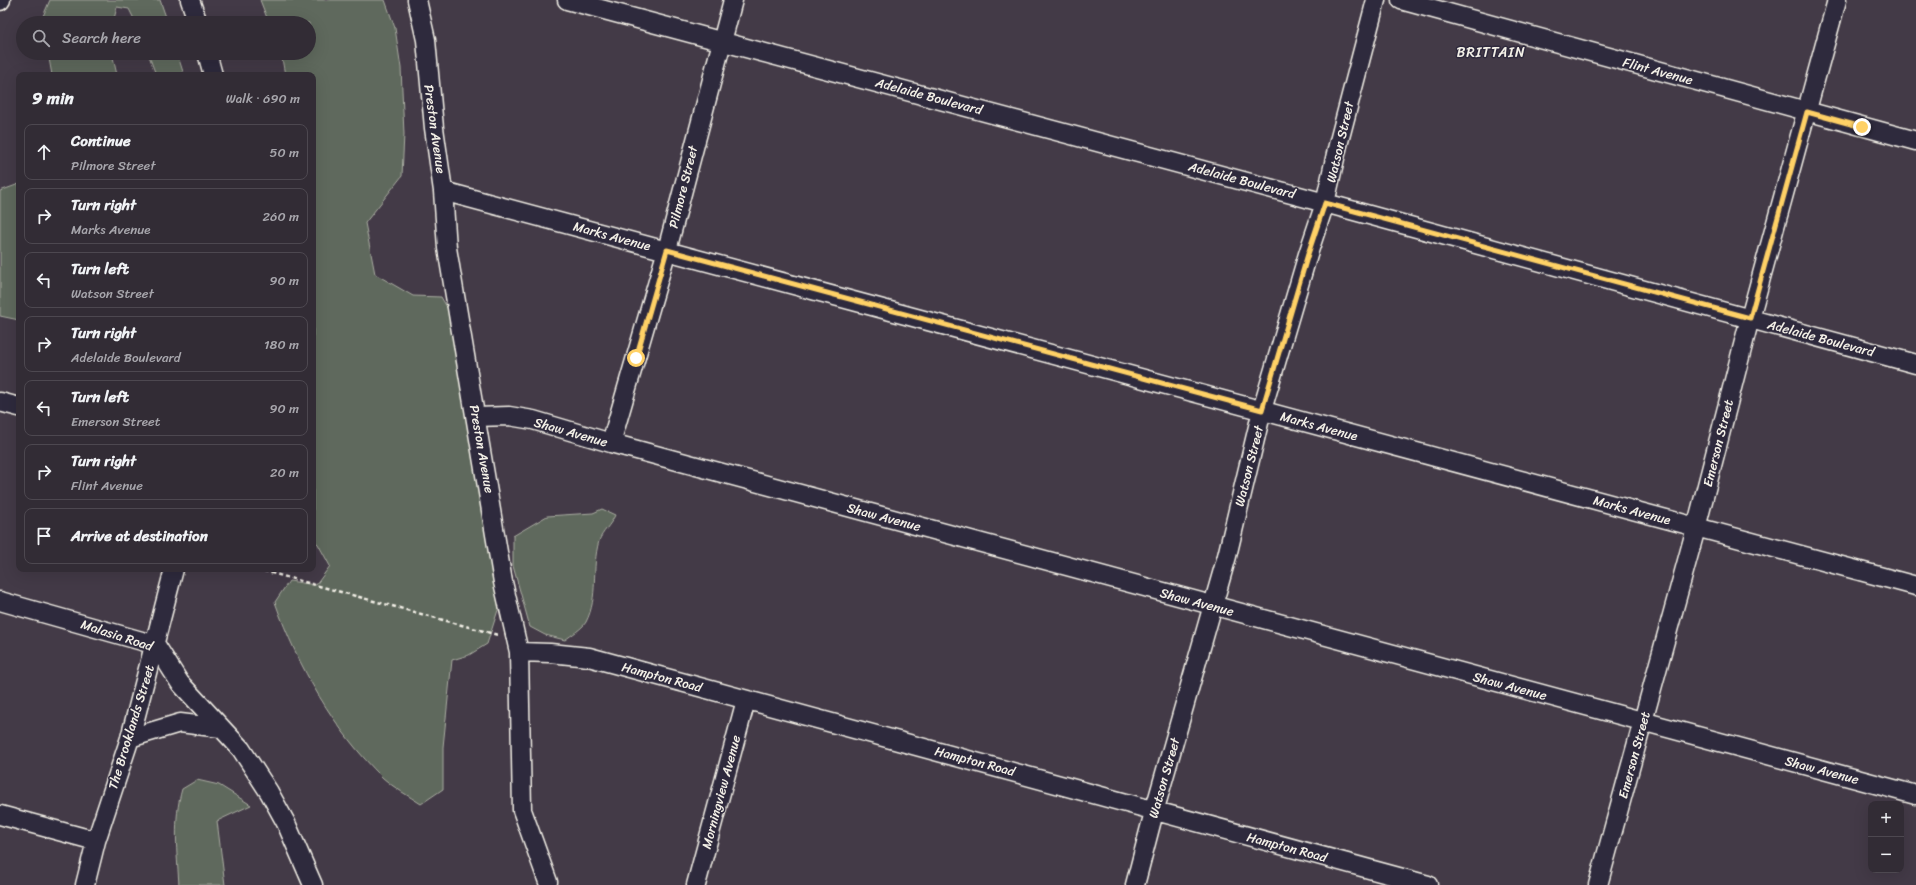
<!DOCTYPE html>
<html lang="en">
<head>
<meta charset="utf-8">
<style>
  body { margin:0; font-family:Sriracha,sans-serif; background:#3a343d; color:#f1f3f6 }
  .controls { position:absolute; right:12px; bottom:12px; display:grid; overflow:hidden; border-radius:8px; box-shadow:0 4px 16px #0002 }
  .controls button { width:36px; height:36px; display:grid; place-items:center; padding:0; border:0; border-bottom:1px solid #4d4850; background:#322c35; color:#f1f3f6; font:20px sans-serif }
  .stop { position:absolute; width:12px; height:12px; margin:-9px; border:3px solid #ffd166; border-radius:50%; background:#fff }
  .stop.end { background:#ffd166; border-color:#fff; box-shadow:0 1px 4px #0008 }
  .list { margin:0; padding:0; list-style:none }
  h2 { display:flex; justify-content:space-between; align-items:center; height:52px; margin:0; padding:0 16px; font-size:17px }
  h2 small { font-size:13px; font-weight:400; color:#a8a7ad }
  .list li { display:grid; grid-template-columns:26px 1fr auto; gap:12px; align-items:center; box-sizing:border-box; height:56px; margin:0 8px 8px; padding:0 8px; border:1px solid #4d4850; border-radius:8px }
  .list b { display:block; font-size:15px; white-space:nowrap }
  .list p { margin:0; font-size:13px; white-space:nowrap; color:#a8a7ad }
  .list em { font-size:13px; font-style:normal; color:#a8a7ad }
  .icon { flex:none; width:22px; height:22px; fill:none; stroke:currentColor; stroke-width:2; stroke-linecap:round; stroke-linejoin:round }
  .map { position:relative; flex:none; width:1916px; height:885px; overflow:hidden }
  .search { position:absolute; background:#322c35; box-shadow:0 4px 16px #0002; left:16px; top:16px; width:300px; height:44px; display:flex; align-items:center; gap:10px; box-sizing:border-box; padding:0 14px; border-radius:22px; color:#a8a7ad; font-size:15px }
  .panel { position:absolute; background:#322c35; box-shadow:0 4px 16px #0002; left:16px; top:72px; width:300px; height:500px; border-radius:8px }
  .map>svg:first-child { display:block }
</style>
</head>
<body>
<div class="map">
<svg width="1916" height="885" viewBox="0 0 1916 885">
  <rect width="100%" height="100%" fill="#433a47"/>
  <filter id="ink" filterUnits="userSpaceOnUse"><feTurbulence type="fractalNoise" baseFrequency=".025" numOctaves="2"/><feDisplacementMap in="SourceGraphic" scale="8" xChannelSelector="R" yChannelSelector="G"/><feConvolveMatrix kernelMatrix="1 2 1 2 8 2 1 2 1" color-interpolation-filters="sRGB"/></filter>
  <g filter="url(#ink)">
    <!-- green -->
    <path fill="#5f695d" stroke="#aaada2" d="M50,0h110l8,23h-32l-7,-14 -12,-2 -4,16h-73z
      M260,0h125l10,28 6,40 3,66 -2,42 -37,47 10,51 38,22 28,1 10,17 37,233 11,60 -12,37 -18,11 -17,5 -9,87v42l-22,15c-12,-8 -27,-16 -38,-26 -49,-48 -85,-111 -108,-176l14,-21 27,4 14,-19 -12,-22 -5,-5v-464h-28l-4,-22h28v-30h-40z
      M48,53h64l5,22h-65z
      M148,53h29l7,22h-28z
      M19,184v136l-19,-4v-125z
      M602,509l13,6c-4,10 -13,17 -16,26 -8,27 0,56 -13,81 -4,7 -15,13 -21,18l-20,-5 -15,-8 -17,-61v-30l34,-20 46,-3z
      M197,780l22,5 32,20 -34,16 8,64h-46c-2,-32 -6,-65 3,-96z"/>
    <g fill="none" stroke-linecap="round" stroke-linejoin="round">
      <defs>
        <path id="street" d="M190,0l8,23
          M417,0l9,40 8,88 9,63 4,57 56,334 16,70 3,158 26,72
          M567,0l758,203 591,161
          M1401,0l515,141
          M0,1l1,-1
          M207,53l6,22
          M443,191l1473,395
          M0,402l19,5
          M476,417l33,-1 24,4 78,23 1305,352
          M611,443l56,-193 66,-250
          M0,601l156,44 24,38 61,66 28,43 17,31 27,62
          M519,652l31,1 39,4 839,228
          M130,738l50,-15 41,5
          M0,815l96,26
          M85,885l11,-44 34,-103 44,-169
          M696,885l50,-185
          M1135,885l19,-73 73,-256 35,-146 46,-156 17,-51 13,-58 38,-145
          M1598,885l98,-357 54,-210 87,-318"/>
      </defs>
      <!-- street casing -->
      <use href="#street" stroke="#f4f1e8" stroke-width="21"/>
      <!-- path -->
      <path stroke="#f4f1e8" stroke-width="2.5" stroke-dasharray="4 3" stroke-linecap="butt" d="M257,569l241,66"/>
      <!-- street -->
      <use href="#street" stroke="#2f2a3d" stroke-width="18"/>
    </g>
  </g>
  <g fill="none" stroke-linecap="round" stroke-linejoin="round" filter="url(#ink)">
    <!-- route -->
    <path stroke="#ffd166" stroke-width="5" d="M636,358l31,-108 595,160 46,-156 17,-51 425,115 57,-206 55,15"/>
  </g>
  <g text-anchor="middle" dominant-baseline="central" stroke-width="3" stroke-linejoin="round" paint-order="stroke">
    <!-- street labels -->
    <g font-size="13" fill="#f4f1e8" stroke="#2f2a3d">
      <text transform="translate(1658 71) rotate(15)">Flint Avenue</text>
      <text transform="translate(929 96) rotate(15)">Adelaide Boulevard</text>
      <text transform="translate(435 129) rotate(82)">Preston Avenue</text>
      <text transform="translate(1340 142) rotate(-77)">Watson Street</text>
      <text transform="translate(1242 180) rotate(15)">Adelaide Boulevard</text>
      <text transform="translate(683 187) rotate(-76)">Pilmore Street</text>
      <text transform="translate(612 236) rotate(15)">Marks Avenue</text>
      <text transform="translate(1821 338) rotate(15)">Adelaide Boulevard</text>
      <text transform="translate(1319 426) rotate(15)">Marks Avenue</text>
      <text transform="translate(571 432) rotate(16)">Shaw Avenue</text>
      <text transform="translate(1718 443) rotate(-76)">Emerson Street</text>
      <text transform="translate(482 449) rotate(80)">Preston Avenue</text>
      <text transform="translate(1249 466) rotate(-76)">Watson Street</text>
      <text transform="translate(1632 510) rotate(15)">Marks Avenue</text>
      <text transform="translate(884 517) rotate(15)">Shaw Avenue</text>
      <text transform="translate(1197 602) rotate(15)">Shaw Avenue</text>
      <text transform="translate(117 635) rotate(18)">Malasia Road</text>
      <text transform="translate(662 677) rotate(15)">Hampton Road</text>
      <text transform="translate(1510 686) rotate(15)">Shaw Avenue</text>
      <text transform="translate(131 727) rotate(-73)">The Brooklands Street</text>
      <text transform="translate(1634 755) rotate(-75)">Emerson Street</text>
      <text transform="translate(975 761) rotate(15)">Hampton Road</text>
      <text transform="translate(1822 770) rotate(15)">Shaw Avenue</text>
      <text transform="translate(1164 778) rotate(-74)">Watson Street</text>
      <text transform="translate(721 792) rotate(-75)">Morningview Avenue</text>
      <text transform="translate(1287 847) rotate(15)">Hampton Road</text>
    </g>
    <!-- neighbourhood labels -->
    <g font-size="14" letter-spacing="1" fill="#f4f1e8" stroke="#2f2a3d">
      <text x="1491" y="52">BRITTAIN</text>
    </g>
  </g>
</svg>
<div class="controls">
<button>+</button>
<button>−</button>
</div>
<div class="stop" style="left:636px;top:358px"></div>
<div class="stop end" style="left:1862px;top:127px"></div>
<div class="search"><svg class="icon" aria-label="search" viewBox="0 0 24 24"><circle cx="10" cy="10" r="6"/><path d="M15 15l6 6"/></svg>Search here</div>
<section class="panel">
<h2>9 min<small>Walk · 690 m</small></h2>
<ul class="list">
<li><svg class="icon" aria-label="ahead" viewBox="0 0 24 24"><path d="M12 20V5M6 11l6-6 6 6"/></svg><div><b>Continue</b><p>Pilmore Street</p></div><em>50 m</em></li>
<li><svg class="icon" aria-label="right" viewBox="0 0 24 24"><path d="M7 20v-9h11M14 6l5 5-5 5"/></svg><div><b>Turn right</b><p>Marks Avenue</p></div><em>260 m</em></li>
<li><svg class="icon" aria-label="left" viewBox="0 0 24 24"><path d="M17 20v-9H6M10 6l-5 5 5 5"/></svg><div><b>Turn left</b><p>Watson Street</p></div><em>90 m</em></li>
<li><svg class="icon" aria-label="right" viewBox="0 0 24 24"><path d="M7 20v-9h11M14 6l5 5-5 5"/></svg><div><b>Turn right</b><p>Adelaide Boulevard</p></div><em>180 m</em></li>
<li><svg class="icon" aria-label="left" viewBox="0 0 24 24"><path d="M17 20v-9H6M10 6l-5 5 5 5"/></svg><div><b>Turn left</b><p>Emerson Street</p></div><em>90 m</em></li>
<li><svg class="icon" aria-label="right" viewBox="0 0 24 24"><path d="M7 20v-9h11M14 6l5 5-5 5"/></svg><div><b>Turn right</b><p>Flint Avenue</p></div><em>20 m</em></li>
<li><svg class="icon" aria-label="arrive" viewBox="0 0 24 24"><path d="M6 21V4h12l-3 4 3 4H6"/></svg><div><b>Arrive at destination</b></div></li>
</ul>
</section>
</div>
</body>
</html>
